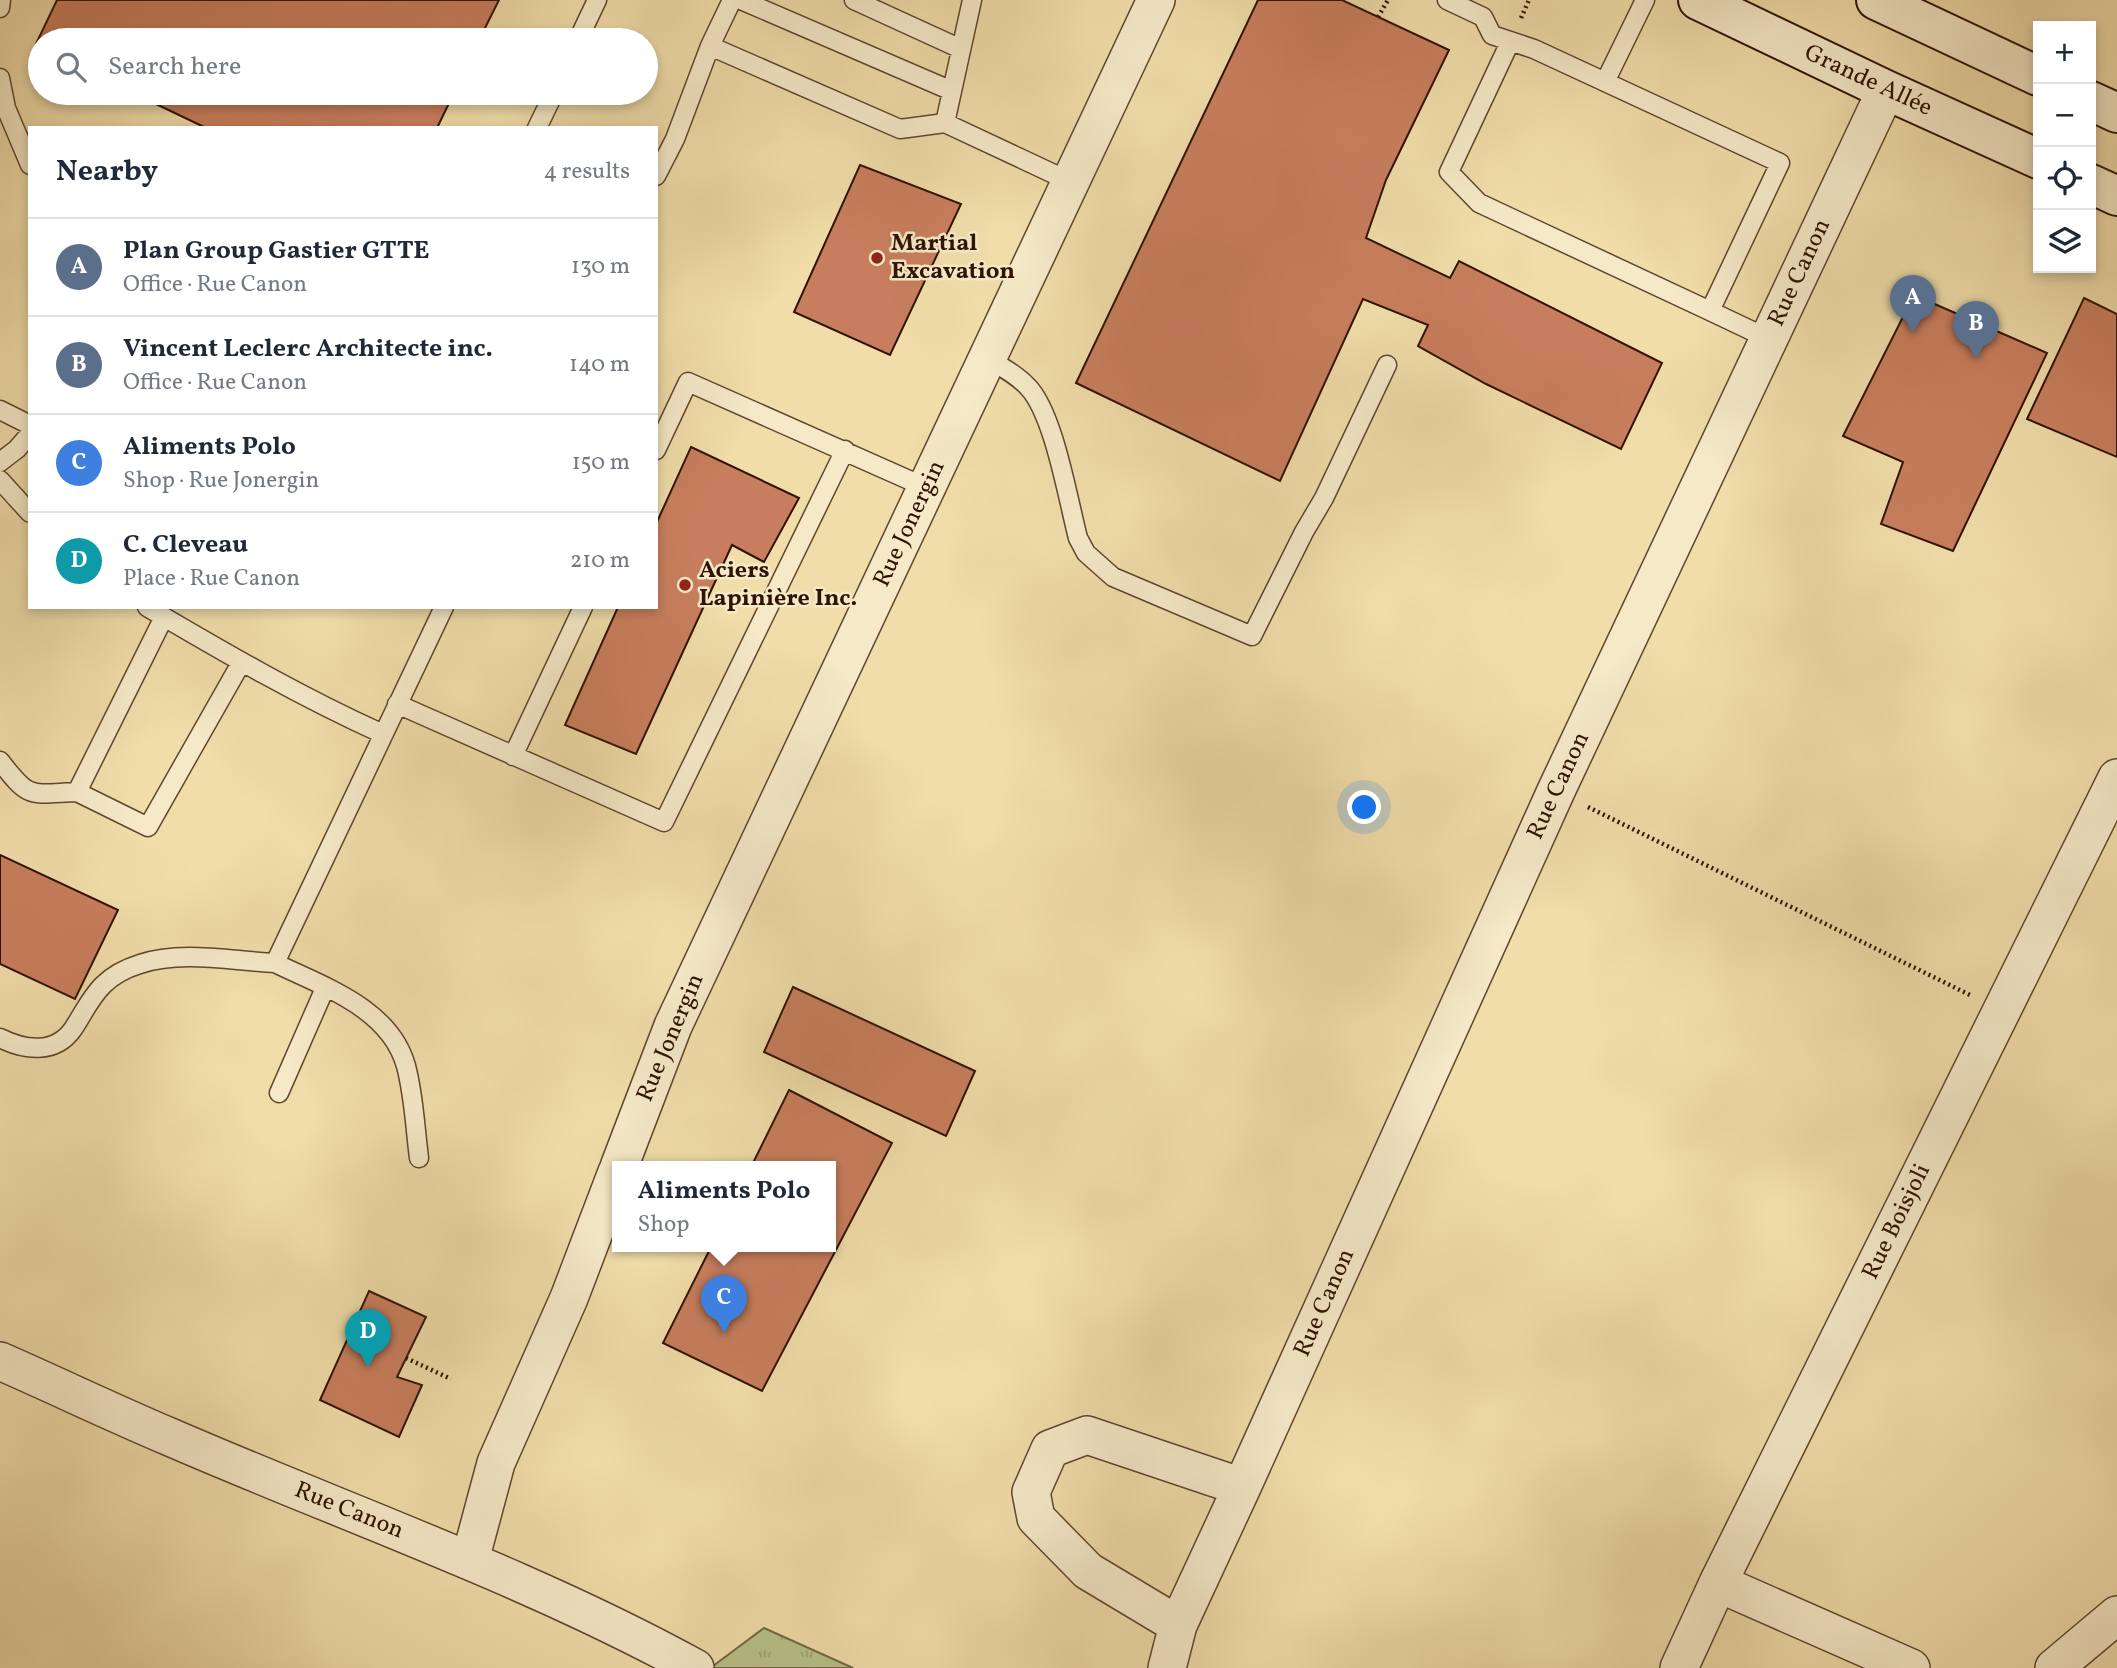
<!DOCTYPE html>
<html lang="en">
<head>
<meta charset="utf-8">
<style>
  body { margin:0; font-family:Vollkorn,serif; background:#f2f2f3; color:#1f2937 }
  .controls { position:absolute; right:21px; top:21px; display:grid; overflow:hidden; border-radius:0px; box-shadow:0 4px 10px #0003 }
  .controls button { width:63px; height:63px; display:grid; place-items:center; padding:0; border:0; border-bottom:2px solid #e0e1e3; background:#fff; color:#1f2937; font:35px sans-serif }
  .you { position:absolute; left:1365px; top:808px; width:24px; height:24px; margin:-18px; border:5px solid #fff; border-radius:50%; background:#1a73e8; box-shadow:0 0 0 10px #1a73e833 }
  .badge { display:grid; place-items:center; width:46px; height:46px; border-radius:50%; background:#8f2418; color:#fff; font-size:23px; font-weight:700 }
  .pin { position:absolute; translate:-50% -58px; filter:drop-shadow(0 2px 4px #0008) }
  .pin::after { content:''; position:absolute; top:37px; width:24px; height:21px; background:inherit; clip-path:polygon(0 0,100% 0,50% 100%) }
  .popup { position:absolute; left:612px; top:1161px; width:224px; height:91px; box-sizing:border-box; display:grid; place-content:center; border-radius:0px; background:#fff; filter:drop-shadow(0 2px 5px #0005); font-size:23px; white-space:nowrap; color:#747a83 }
  .popup b { font-size:26px; color:#1f2937 }
  .popup::after { content:''; position:absolute; left:50%; top:100%; margin-left:-14px; border:14px solid transparent; border-top-color:#fff }
  .list { margin:0; padding:0; list-style:none }
  h2 { display:flex; justify-content:space-between; align-items:center; height:91px; margin:0; padding:0 28px; font-size:30px }
  h2 small { font-size:23px; font-weight:400; color:#747a83 }
  .list li { display:grid; grid-template-columns:46px 1fr auto; gap:21px; align-items:center; box-sizing:border-box; height:98px; padding:0 28px; border-top:2px solid #e0e1e3 }
  .list b { display:block; font-size:26px; white-space:nowrap }
  .list p { margin:0; font-size:23px; white-space:nowrap; color:#747a83 }
  .list em { font-size:23px; font-style:normal; color:#747a83 }
  .icon { flex:none; width:38px; height:38px; fill:none; stroke:currentColor; stroke-width:2; stroke-linecap:round; stroke-linejoin:round }
  .map { position:relative; flex:none; width:2117px; height:1668px; overflow:hidden }
  .search { position:absolute; background:#fff; box-shadow:0 4px 10px #0003; left:28px; top:28px; width:630px; height:77px; display:flex; align-items:center; gap:18px; box-sizing:border-box; padding:0 24px; border-radius:38px; color:#747a83; font-size:26px }
  .panel { position:absolute; background:#fff; box-shadow:0 4px 10px #0003; left:28px; top:126px; width:630px; height:483px; border-radius:0px }
  .map>svg:first-child { display:block }
</style>
</head>
<body>
<div class="map">
<svg width="2117" height="1668" viewBox="0 0 2117 1668">
  <defs>
    <pattern id="park-tufts" width="24" height="20" patternUnits="userSpaceOnUse" patternTransform="scale(1.75)"><rect width="24" height="20" fill="#b8c189"/><path d="M3 7l-1-3M5 7V3M7 7l1-3M15 17l-1-3M17 17v-4M19 17l1-3" fill="none" stroke="#9ea575"/></pattern>
  </defs>
  <rect width="100%" height="100%" fill="#f0ddaa"/>
  <filter id="stains"><feTurbulence type="fractalNoise" baseFrequency=".00286" numOctaves="4"/><feColorMatrix values="0 0 0 0 .2 0 0 0 0 .09 0 0 0 0 .02 0 0 0 .5 -.17"/></filter>
  <radialGradient id="worn" r=".72"><stop offset=".6" stop-color="#630" stop-opacity="0"/><stop offset="1" stop-color="#630" stop-opacity=".3"/></radialGradient>
  <!-- park -->
  <path fill="url(#park-tufts)" stroke="#746a46" stroke-width="2" d="M764,1628l89,40h-139l-1,-2z"/>
  <!-- building -->
  <path fill="#c87e5e" stroke="#301304" stroke-width="2" d="M57,0h442l-20,40h-439v8l-5,-2z
    M1258,0h84l107,50 -63,130 -20,58 84,40 9,-17 203,102 -41,86 -135,-65 -68,-38 10,-21 -65,-26 -83,182 -204,-98z
    M133,93h321l-17,35h-231z
    M860,165l101,39 -71,151 -96,-43z
    M1914,295l133,58 -94,198 -72,-27 22,-62 -60,-26z
    M2084,298l33,16v143l-90,-38z
    M691,447l108,51 -35,64 -32,-17 -96,209 -71,-29 53,-118h38v-83z
    M0,855l118,55 -43,89 -75,-35z
    M793,987l182,84 -29,65 -182,-84z
    M789,1090l103,53 -130,248 -99,-48 48,-96h120v-80h-80z
    M369,1291l57,26 -29,60 25,8 -23,52 -79,-37z"/>
  <g fill="none" stroke-linecap="round" stroke-linejoin="round">
    <defs>
      <path id="service" d="M732,0l-22,46 190,83 45,-6 126,59
        M741,0l211,91
        M854,0l107,49
        M1447,0l36,17 9,18 42,14 246,114 -70,148 59,28
        M0,8l1,-8
        M578,40l19,-40
        M1510,42l-61,130 30,31 231,108
        M0,78l6,30 24,57
        M1605,82l40,-82
        M945,123l27,-123
        M537,128l17,-35
        M656,176l19,-37 35,-93
        M988,359c14,8 29,16 40,28 26,27 40,113 50,151l8,15 27,24 139,59 52,-104 20,-34 63,-133
        M0,410l30,15
        M656,450l32,-68 239,106
        M0,462l17,-13 13,-15
        M0,480l30,33
        M147,607c78,46 154,90 236,127
        M164,617l-87,175 71,35 93,-164
        M397,704l267,118 181,-372
        M513,756l70,-149
        M0,761c30,39 29,33 77,31
        M0,1038c24,12 55,17 73,-9 10,-15 17,-31 30,-44 10,-10 24,-17 37,-21 41,-14 92,-3 135,-1
        M279,1093l46,-105
        M419,1158c-4,-31 -5,-62 -13,-92 -16,-58 -82,-79 -131,-103l169,-356"/>
      <path id="minor" d="M619,1167l54,-141 483,-1026
        M0,1361c57,25 113,52 170,76 175,76 357,139 525,231
        M470,1560l26,-97 73,-165 48,-126
        M1718,1583l193,85
        M1178,1625l-90,-54 -52,-53 -5,-26 19,-43 37,-14 155,52
        M1167,1668l11,-43 64,-138 314,-696 330,-701
        M1679,1668l39,-85 399,-805
        M2054,1668l63,-53"/>
      <path id="secondary" d="M1698,0l188,90 152,69
        M1876,0l162,76
        M2091,101l26,12
        M2091,184l26,12"/>
    </defs>
    <!-- service casing -->
    <use href="#service" stroke="#60462e" stroke-width="21"/>
    <!-- minor casing -->
    <use href="#minor" stroke="#60462e" stroke-width="40"/>
    <!-- secondary casing -->
    <use href="#secondary" stroke="#301304" stroke-width="42"/>
    <!-- path -->
    <path stroke="#301304" stroke-width="4.5" stroke-dasharray="2 3.5" stroke-linecap="butt" d="M1378,17l10,-17
      M1521,18l8,-18
      M1588,807l382,188
      M406,1358l45,21"/>
    <!-- service -->
    <use href="#service" stroke="#f5e9c8" stroke-width="18"/>
    <!-- minor -->
    <use href="#minor" stroke="#f5e9c8" stroke-width="37"/>
    <!-- secondary -->
    <use href="#secondary" stroke="#f5e9c8" stroke-width="38"/>
  </g>
  <!-- markers -->
  <g fill="#8f2418" stroke="#f5e9c8" stroke-width="2.5">
    <circle cx="877" cy="258" r="7"/>
    <circle cx="685" cy="585" r="7"/>
  </g>
  <g text-anchor="middle" dominant-baseline="central" stroke-width="5" stroke-linejoin="round" paint-order="stroke">
    <!-- street labels -->
    <g font-size="24" fill="#301304" stroke="#f5e9c8">
      <text transform="translate(1868 81) rotate(25)">Grande Allée</text>
      <text transform="translate(1800 273) rotate(-65)">Rue Canon</text>
      <text transform="translate(910 524) rotate(-65)">Rue Jonergin</text>
      <text transform="translate(1559 786) rotate(-65)">Rue Canon</text>
      <text transform="translate(671 1038) rotate(-67)">Rue Jonergin</text>
      <text transform="translate(1897 1222) rotate(-64)">Rue Boisjoli</text>
      <text transform="translate(1325 1303) rotate(-66)">Rue Canon</text>
      <text transform="translate(349 1511) rotate(22)">Rue Canon</text>
    </g>
    <!-- poi labels -->
    <g font-size="24" font-weight="bold" fill="#301304" stroke="#f5e9c8" text-anchor="start">
      <text x="891" y="244">Martial<tspan x="891" dy="28">Excavation</tspan></text>
      <text x="699" y="571">Aciers<tspan x="699" dy="28">Lapinière Inc.</tspan></text>
    </g>
  </g>
  <rect width="100%" height="100%" filter="url(#stains)"/>
  <rect width="100%" height="100%" fill="url(#worn)"/>
</svg>
<div class="controls">
<button>+</button>
<button>−</button>
<button><svg class="icon" aria-label="locate" viewBox="0 0 24 24"><circle cx="12" cy="12" r="6"/><path d="M12 2v4M12 18v4M2 12h4M18 12h4"/></svg></button>
<button><svg class="icon" aria-label="layers" viewBox="0 0 24 24"><path d="M12 4l9 5-9 5-9-5zM3 14l9 5 9-5"/></svg></button>
</div>
<div class="you"></div>
<div class="pin badge" style="left:1913px;top:333px;background:#5c6f8a">A</div>
<div class="pin badge" style="left:1976px;top:359px;background:#5c6f8a">B</div>
<div class="pin badge" style="left:724px;top:1333px;background:#3f7fe0">C</div>
<div class="popup"><b>Aliments Polo</b>Shop</div>
<div class="pin badge" style="left:368px;top:1367px;background:#0f9aa8">D</div>
<div class="search"><svg class="icon" aria-label="search" viewBox="0 0 24 24"><circle cx="10" cy="10" r="6"/><path d="M15 15l6 6"/></svg>Search here</div>
<section class="panel">
<h2>Nearby<small>4 results</small></h2>
<ul class="list">
<li><span class="badge" style="background:#5c6f8a">A</span><div><b>Plan Group Gastier GTTE</b><p>Office · Rue Canon</p></div><em>130 m</em></li>
<li><span class="badge" style="background:#5c6f8a">B</span><div><b>Vincent Leclerc Architecte inc.</b><p>Office · Rue Canon</p></div><em>140 m</em></li>
<li><span class="badge" style="background:#3f7fe0">C</span><div><b>Aliments Polo</b><p>Shop · Rue Jonergin</p></div><em>150 m</em></li>
<li><span class="badge" style="background:#0f9aa8">D</span><div><b>C. Cleveau</b><p>Place · Rue Canon</p></div><em>210 m</em></li>
</ul>
</section>
</div>
</body>
</html>
